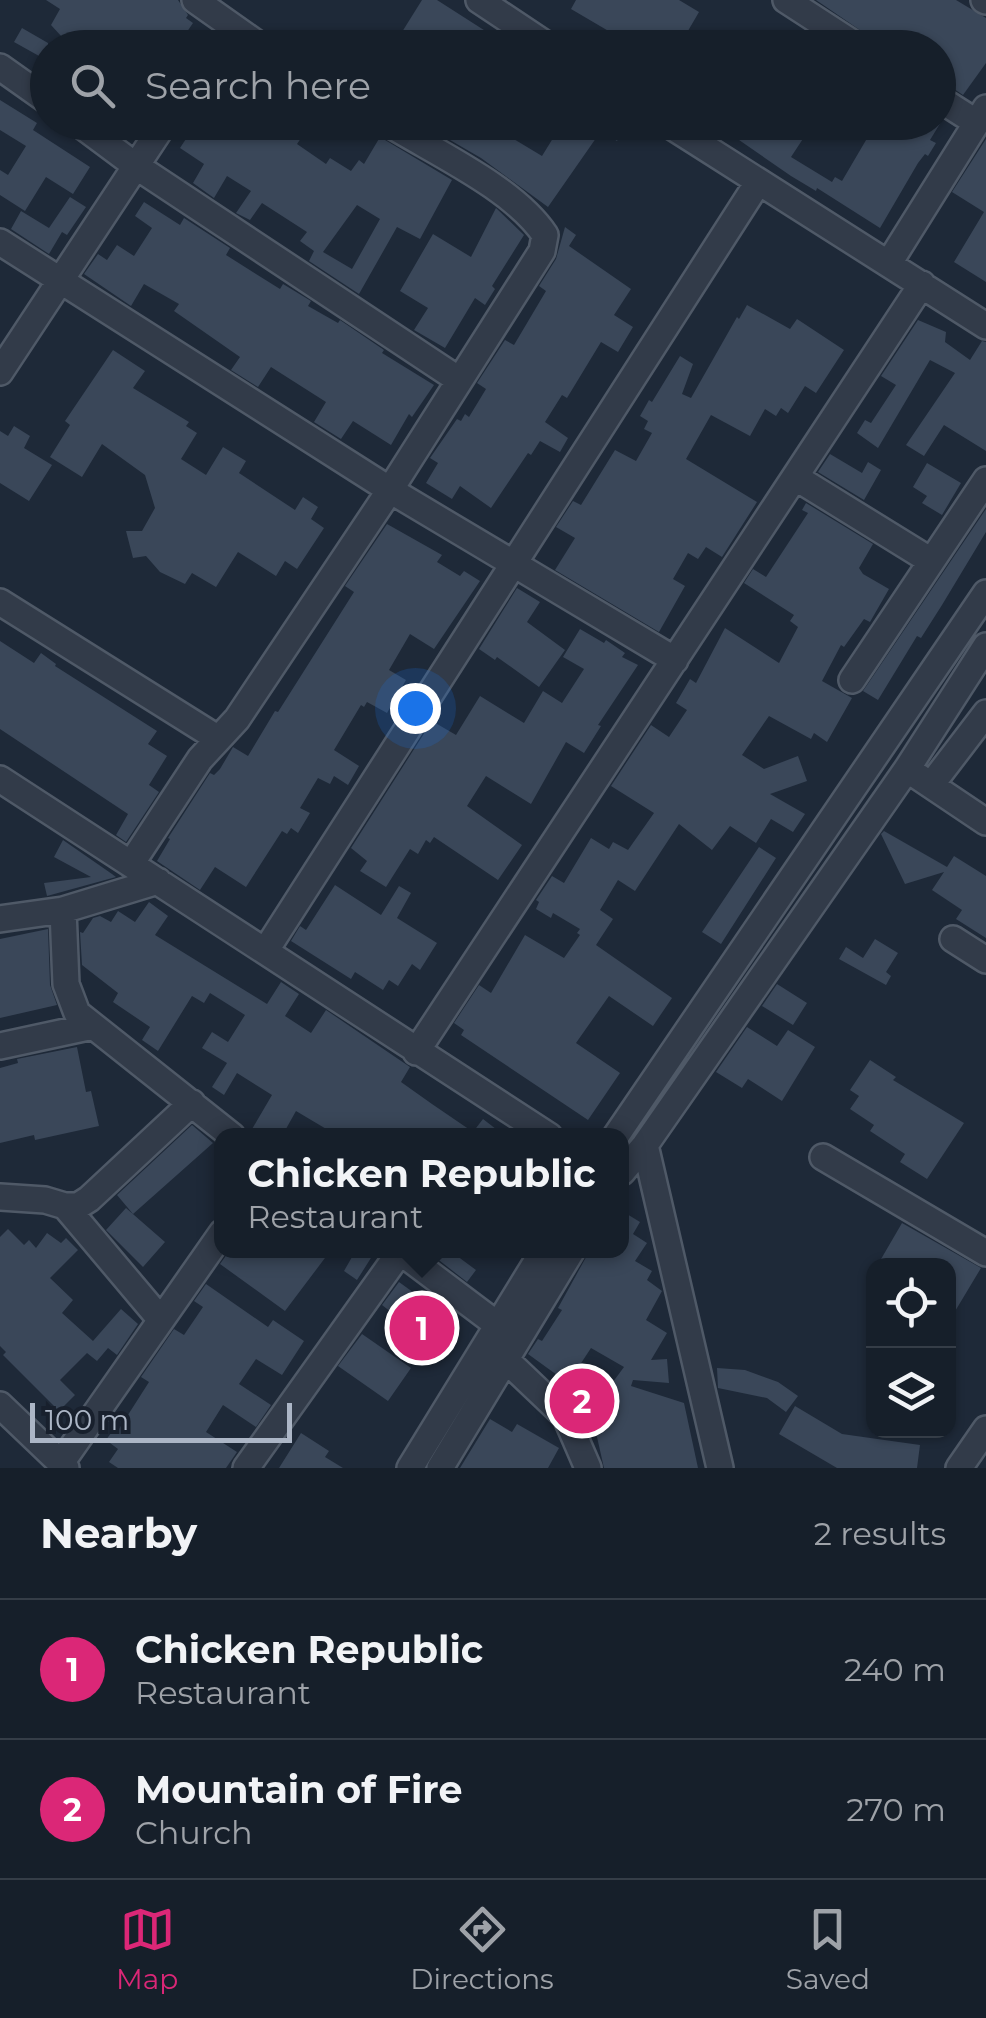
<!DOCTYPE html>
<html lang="en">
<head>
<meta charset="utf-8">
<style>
  body { margin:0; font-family:Montserrat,sans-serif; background:#1f2732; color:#f1f3f6 }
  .controls { position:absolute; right:30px; bottom:30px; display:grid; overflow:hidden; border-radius:20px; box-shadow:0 2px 8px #0004 }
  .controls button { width:90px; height:90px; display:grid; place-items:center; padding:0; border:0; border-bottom:2px solid #353d47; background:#161f2a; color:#f1f3f6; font:50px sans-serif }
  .scale { position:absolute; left:30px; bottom:25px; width:262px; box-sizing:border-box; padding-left:10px; border:5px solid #acb6c6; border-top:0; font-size:28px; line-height:35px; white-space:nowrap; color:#acb6c6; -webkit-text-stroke:8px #18202d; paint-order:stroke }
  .you { position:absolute; left:415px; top:708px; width:35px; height:35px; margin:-25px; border:8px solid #fff; border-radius:50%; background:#1a73e8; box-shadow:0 0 0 15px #1a73e833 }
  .badge { display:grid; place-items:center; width:65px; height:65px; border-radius:50%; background:#db2777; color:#fff; font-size:32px; font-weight:700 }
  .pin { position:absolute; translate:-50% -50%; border:5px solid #fff; box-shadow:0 2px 10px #0006 }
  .popup { position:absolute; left:214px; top:1128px; width:415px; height:130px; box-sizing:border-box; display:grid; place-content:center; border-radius:20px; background:#161f2a; filter:drop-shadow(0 2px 8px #0005); font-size:32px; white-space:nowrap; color:#9ea2a8 }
  .popup b { font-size:38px; color:#f1f3f6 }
  .popup::after { content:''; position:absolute; left:50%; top:100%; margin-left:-20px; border:20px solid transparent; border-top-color:#161f2a }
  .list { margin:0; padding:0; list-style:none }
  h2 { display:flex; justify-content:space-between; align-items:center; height:130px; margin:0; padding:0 40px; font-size:42px }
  h2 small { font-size:32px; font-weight:400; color:#9ea2a8 }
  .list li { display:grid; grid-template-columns:65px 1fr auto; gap:30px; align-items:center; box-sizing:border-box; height:140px; padding:0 40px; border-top:2px solid #353d47 }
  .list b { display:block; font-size:38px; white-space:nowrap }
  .list p { margin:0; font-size:32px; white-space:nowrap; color:#9ea2a8 }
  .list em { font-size:32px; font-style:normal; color:#9ea2a8 }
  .icon { flex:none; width:55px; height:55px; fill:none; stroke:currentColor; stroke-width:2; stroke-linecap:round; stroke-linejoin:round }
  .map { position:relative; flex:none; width:986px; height:1468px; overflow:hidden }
  .search { position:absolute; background:#161f2a; box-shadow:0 2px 8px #0004; left:30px; right:30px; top:30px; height:110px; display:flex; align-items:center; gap:25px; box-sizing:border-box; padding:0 35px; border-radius:55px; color:#9ea2a8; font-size:38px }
  .sheet { height:410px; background:#161f2a }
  nav { display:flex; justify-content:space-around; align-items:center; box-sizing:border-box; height:140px; border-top:2px solid #353d47; background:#161f2a; font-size:28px; color:#9ea2a8 }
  nav a { display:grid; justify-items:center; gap:5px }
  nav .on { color:#db2777 }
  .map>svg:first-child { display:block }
</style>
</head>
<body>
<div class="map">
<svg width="986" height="1468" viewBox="0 0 986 1468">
  <rect width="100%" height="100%" fill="#1e2938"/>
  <!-- building -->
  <path fill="#3a4759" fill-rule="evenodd" d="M46,0h132l10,15 -2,3 7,5 -17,25h-104l-21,-23 9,-16z
    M422,0h15l75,48h-120z
    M576,0h103l20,12 -21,36h-55l-10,-6 4,-6 -46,-27z
    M816,0h140l30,18v45l-23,32 -12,-8 3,-4 -16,-10v-25h-20l-35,-18 -7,11z
    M22,28l26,15v18l-34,-19z
    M0,100l37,23 -4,7 57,37 -17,27 -27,-17 -21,34 -25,-16v-25l8,5 18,-29 -26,-16z
    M221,122h91l-15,22 29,20 4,-6 21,13 8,-11 5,4 16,-27 72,43 -32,59 -23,-12 -38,67 -50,-33 5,-10 -14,-10 7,-9 -45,-29 -12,17 -14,-7 15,-22 -24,-15 -13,22 -21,-15 11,-19 -24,-16 15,-23 17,10zM357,205l23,14 -28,50 -29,-17z
    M419,122h81l8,5 -4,6 38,23 21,-34h65l-11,19 -16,-10 -53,76 -67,-49z
    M713,122h101l-23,35 41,25 3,-5 7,4 27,-46 -6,-3 6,-10h72l-11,18 6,3 -8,13 -3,-2 -7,9 -38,65 -63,-40 -1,3 -25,-15z
    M986,139v143l-32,-20 30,-50 -32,-20z
    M70,197l16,10 -19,28 -5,-3 -13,22 -38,-25 10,-18 28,17z
    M144,202l36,23 4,-7 46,30 -4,7 54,34 3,-5 28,17 -3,5 30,17 2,-3 44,30 -2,3 52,32 -22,32 -3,-3 -18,31 -38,-24 -12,18 -27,-17 12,-20 -55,-35 -13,20 -27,-17 9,-13 -66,-46 5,-7 -35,-20 -13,22 -47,-32 14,-20 9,6 10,-15 17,11 18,-28 -17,-12z
    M496,208l28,27 -32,51 3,3 -10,16 -10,-7 -30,50 -31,-18 14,-22 -28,-17 33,-57 38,23z
    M565,227l11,8 -7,11 62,43 -17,26 19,12 -15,25 -17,-10 -34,56 -5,-3 -17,27 23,16 -8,14 -20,-11 -9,14 -3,-2 -37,55 -31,-22 -8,13 -26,-16 12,-20 -8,-5 27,-39 4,2 4,-7 4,3 17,-28 -9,-6 28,-43 9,5 32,-54 -7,-5 17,-27z
    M747,305l43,24 7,-10 47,31 -28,43 -11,-7 -17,27 -7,-5 -5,8 -11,-7 -15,27 -39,-21 -25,44 71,43 -35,55 -16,-10 -8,12 -10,-6 -15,26 12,7 -26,46 -104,-62 20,-32 -19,-11 17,-26 8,4 34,-55 21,11 16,-28 -8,-4 4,-8 -8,-5 9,-16 3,2 28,-46 13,8 -11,30 9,4 46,-81 2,2z
    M918,320l28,12 -1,10 25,18 12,-19 4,1v109l-42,-26 -20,31 -18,-11 49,-72 -25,-13 -52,88 -21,-15 8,-13 6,3 25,-38 -15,-9z
    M113,350l32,21 -12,17 56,34 -3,4 11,7 -16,26 25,16 17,-28 23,14 -7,12 56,37 8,-13 15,10 -7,12 13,9 -27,41 -12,-8 -9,15 -38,-24 -22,35 -24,-14 -7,11 -25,-12 -14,-16 -13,2 -7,-27h16l13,-23 -10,-33 -43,-31 -20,33 -32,-20 20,-32 -5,-4z
    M14,426l16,10 -6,12 28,17 -23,36 -29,-18v-52l8,5z
    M830,454l32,19 6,-11 13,8 -17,30 -46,-28z
    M927,463l34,20 -19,32 -20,-12 5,-7 -14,-9z
    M806,503l67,41 -14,24 4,6 26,15 -19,33 -6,-3 -20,28 -3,-2 -19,36 30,17 -25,44 -13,-9 -3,6 -42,-23 -27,39 22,14 34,-13 9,25 -37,13 35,20 -12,18 -22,-13 -15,24 -26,-17 -18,24 -33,-26 -44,67 -17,-11 -18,30 13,9 -17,26 76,53 -19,28 -44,-30 -33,47 44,30 -32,47 -127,-85 3,-5 -10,-7 25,-38 12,8 34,-58 39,23 16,-23 -3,-2 3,-4 -27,-16 -2,5 -15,-9 3,-7 -3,-2 16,-24 12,7 27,-45 18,11 4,-7 15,8 26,-37 -43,-27 40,-61 18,12 18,-27 -11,-7 14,-24 6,4 29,-55 54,35 19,-36 -8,-6 4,-6 -50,-32 9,-14 13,8 42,-64 -6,-3z
    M986,509v23l-44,73 -21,33 -4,-2 -39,64 -15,-9z
    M387,524l55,31 -5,7 23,14 4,-5 16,10 -46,68 -24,-15 -21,36 17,10 -19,33 -20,-11 -3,5 -3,-2 -27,45 25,16 -11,19 -14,-9 -4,8 -12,-6 -18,30 10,5 -12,20 -7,-5 -4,6 -5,-3 -36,56 -31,-20 -15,23 -43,-29 13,-22 -2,-1 42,-65 4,2 6,-6 13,-22 15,9 27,-45 3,1 76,-120 -9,-6z
    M517,588l23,14 -13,20 38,28 -26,37 -42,-30 -2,3 -16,-11z
    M580,629l24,14 2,-3 19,13 -3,4 16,8 -40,60 3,1 -17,27 -18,-11 -35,62 -45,-28 -19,30 55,39 -24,35 -64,-43 -4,6 -4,-3 -8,14 -8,-5 -24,38 -26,-16 7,-10 -16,-13 81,-127 24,14 24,-39 44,27 19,-32 19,12 22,-34 -21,-12z
    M0,641l34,22 7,-10 15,11 -1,2 102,65 -9,13 19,12 -18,29 10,7 -33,50 -10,-7 12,-21 -128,-85z
    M884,831l63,36 7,-11 32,20v62l-30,-19 6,-9 -30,-20 12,-18 -39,12 -24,-50z
    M63,840l49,34 4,3 -69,19 -3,-13 47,-6 -37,-20z
    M759,847l17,11 -55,86 -19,-12z
    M335,885l46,30 18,-29 12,7 -14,25 40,25 -17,27 -8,-6 -14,22 -9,-6 -6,10 -28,-18 -4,7 -60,-38 9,-15 6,4z
    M149,902l19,14 -13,19 112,69 14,-22 18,12 -14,22 26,17 15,-23 84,57 -9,15 31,22 41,28 10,-13 22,17h-167l-42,-25 -14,25h-34l24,-41 -35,-22 -13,22 -12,-8 15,-24 -25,-15 10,-16 16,10 17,-27 -35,-22 -6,10 -12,-7 -34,55 -16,-11 8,-13 -37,-25 5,-9 -36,-28 -2,-33 3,1 10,-15 7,-2 11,6 7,-11 17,11z
    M48,929l2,56 7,20 -57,13v-79z
    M875,939l23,14 -12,19 5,4 -5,9 -47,-26 7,-12 17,11z
    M777,984l30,19 -14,22 -31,-19z
    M747,1027l30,19 11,-16 27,17 -33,54 -34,-22 -6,9 -26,-16z
    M77,1047l9,45 5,-1 8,35 -64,14 -1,-5 -34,8v-75l18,-5 -1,-4z
    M870,1060l26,17 -3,3 71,43 -37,56 -27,-17 5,-8 -35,-23 4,-6 -24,-16 9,-13 -9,-6z
    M192,1125l21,18 -80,71 -16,-19z
    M126,1208l39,34 -22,25 -37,-37z
    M622,1211l18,11 -7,12 14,9 -12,18 17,10 -5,9 15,11 -16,29 21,13 -16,27 16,-1 2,24 -36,-3 -2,6 53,17 14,65h-94l-14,-62 30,-7 -13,-9 17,-23 -33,-19 -23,35 -40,-29 10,-15 4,2 20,-31 -4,-2 32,-58h32z
    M902,1223l79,45 -33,55v-57h-71z
    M8,1229l16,16 5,-5 7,8 11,-15 14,10 5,-5 12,12 -28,28 23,22 -11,13 31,28 28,-32 17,15 -21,31 -9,-7 -11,13 -10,-8 -27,27 15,15 -16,16 -56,-56 3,-3 -6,-6v-109z
    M230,1250h101l-46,61 -65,-47z
    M356,1250h20l-19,30 -13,-9z
    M426,1250h23l27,20 -9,12z
    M399,1282l40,29 -19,24 -38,-30z
    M206,1284l62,43 5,-7 31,21 -22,34 -26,-16 -17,25 32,21 -15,22 -33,-22 -17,27 31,20 -11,16h-108l-9,-6 9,-13 -12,-9 10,-14 3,3 30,-47 -8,-5 33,-48 10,6 19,-28 -9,-6z
    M362,1334l49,34 -23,33 -50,-35z
    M717,1368l28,2 33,12 20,14 -12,16 -19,-14 -49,-10z
    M795,1406l47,28 78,11 -3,23h-80l-58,-34z
    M490,1419l22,13 5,-8 42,24 -11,20h-88z
    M301,1433l28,18 -4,6 18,11h-64z"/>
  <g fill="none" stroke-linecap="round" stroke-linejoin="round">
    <defs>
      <path id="minor" d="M195,0l68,48
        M479,0l72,48
        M786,0l74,48
        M984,0l2,1
        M0,67l48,34
        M938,98l39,25
        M77,122l59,44 323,214
        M665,122l321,204
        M0,242l390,248 285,170
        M889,263l97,-155
        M0,372l165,-250
        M795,477l136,84
        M0,602l217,136
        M852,680l134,-200
        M907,769l79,53
        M0,779l549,357
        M931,785l55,-72
        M131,864l69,-105 37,-40 153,-229 152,-239 3,-16c-31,-47 -111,-83 -159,-113
        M63,910l3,74 11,29 155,123
        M0,919l63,-9 95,-29
        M953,939l33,21
        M266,950l491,-766
        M0,1046l93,-20
        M416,1052l506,-768
        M616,1136l370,-543
        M645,1145l75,323
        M823,1157l163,96
        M622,1172l23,-27 262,-376 79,-123
        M0,1197l45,3 20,6h13l11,-7 103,-96
        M65,1206l96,114
        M398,1250l101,76
        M505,1359l61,58 22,51
        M0,1405l66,63
        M61,1463l161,-230
        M246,1468l154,-216
        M410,1468l134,-218
        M440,1468l132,-218
        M959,1468l27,-39"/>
    </defs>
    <!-- minor casing -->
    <use href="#minor" stroke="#4f5967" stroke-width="30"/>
    <!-- minor -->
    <use href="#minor" stroke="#323b49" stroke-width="25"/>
  </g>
</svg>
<div class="controls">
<button><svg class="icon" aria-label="locate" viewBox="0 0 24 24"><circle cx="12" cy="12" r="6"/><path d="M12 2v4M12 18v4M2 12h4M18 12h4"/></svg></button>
<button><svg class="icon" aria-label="layers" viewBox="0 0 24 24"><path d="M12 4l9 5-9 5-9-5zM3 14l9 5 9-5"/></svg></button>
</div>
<div class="scale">100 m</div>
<div class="you"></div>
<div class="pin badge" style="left:422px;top:1328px">1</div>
<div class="popup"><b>Chicken Republic</b>Restaurant</div>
<div class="pin badge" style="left:582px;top:1401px">2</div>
<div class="search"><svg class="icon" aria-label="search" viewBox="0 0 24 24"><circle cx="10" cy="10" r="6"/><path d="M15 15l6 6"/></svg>Search here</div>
</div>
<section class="sheet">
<h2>Nearby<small>2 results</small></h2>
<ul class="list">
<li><span class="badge">1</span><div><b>Chicken Republic</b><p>Restaurant</p></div><em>240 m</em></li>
<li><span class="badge">2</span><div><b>Mountain of Fire</b><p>Church</p></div><em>270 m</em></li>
</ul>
</section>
<nav>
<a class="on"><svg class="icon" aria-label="map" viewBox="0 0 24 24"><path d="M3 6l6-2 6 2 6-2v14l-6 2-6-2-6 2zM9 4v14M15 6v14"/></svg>Map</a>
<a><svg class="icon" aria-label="directions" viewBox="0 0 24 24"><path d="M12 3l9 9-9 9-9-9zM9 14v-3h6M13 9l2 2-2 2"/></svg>Directions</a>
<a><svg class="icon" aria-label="saved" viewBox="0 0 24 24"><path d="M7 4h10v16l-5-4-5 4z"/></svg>Saved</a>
</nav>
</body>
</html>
